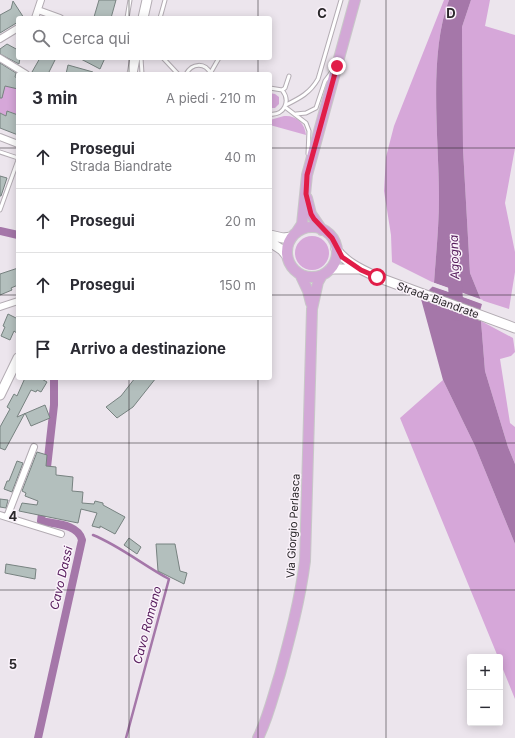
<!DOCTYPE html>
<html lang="it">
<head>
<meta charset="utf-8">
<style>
  body { margin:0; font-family:Inter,sans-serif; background:#f2f2f3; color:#2b2b33 }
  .controls { position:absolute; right:12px; bottom:12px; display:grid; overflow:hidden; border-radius:4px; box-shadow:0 2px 10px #0003 }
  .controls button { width:36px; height:36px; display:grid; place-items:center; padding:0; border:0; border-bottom:1px solid #e1e1e2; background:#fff; color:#2b2b33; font:20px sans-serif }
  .stop { position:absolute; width:12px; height:12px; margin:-9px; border:3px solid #e11d48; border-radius:50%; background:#fff }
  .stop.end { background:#e11d48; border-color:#fff; box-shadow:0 1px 4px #0008 }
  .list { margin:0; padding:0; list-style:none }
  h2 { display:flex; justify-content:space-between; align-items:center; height:52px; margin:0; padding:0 16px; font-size:17px }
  h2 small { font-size:13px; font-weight:400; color:#7c7c81 }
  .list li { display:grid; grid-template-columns:26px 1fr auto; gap:12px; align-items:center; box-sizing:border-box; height:64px; padding:0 16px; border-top:1px solid #e1e1e2 }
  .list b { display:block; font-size:15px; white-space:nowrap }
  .list p { margin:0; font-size:13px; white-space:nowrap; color:#7c7c81 }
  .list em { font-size:13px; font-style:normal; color:#7c7c81 }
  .icon { flex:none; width:22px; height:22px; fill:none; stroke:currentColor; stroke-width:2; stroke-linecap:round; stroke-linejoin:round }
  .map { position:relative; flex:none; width:515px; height:738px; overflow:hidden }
  .search { position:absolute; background:#fff; box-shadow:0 2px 10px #0003; left:16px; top:16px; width:256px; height:44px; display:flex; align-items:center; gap:10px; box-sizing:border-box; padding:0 14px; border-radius:4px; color:#7c7c81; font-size:15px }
  .panel { position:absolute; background:#fff; box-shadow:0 2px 10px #0003; left:16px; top:72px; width:256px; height:308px; border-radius:4px }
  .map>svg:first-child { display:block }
</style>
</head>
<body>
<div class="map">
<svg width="515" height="738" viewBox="0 0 515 738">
  <rect width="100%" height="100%" fill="#ece5ed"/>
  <!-- green -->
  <path fill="#d6a7d9" d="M444,0h5c-21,55 -10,138 -10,197 0,29 -3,57 -5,86l-42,-21 -1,-27 -7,-44 2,-34 8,-31z
    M471,0h19l-5,26 30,9v113l-10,55 10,49v20l-6,37 -28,-9 -11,-27 -7,-124 -1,-122z
    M6,83l12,6v26l-10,-4 -2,5 -6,-3v-26l5,1z
    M270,93l5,1 4,3v7l-4,4h-5z
    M284,116c12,-1 21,7 22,19l-36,-10v-5z
    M295 253a17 17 0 1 1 34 0a17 17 0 1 1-34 0Z
    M481,321l32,17 2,14 -4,4 -11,3 10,64 5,4v37l-7,-17 -23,-76z
    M443,380l32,66 40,98v155l-15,-37v-5h-2l-98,-239z"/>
  <!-- water -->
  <path fill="#a577a9" d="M449,0h22l-9,27 1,122 7,124 11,27 -47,-17c2,-29 5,-57 5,-86 0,-59 -11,-142 10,-197z
    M433,286l49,18 -2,7 -53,-19z
    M421,299l60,22 4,50 23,76 7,17v80l-40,-98 -32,-66z"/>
  <!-- pier -->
  <path fill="#ece5ed" d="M432,282l51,18 -1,2 2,2 -53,-18 2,-2z"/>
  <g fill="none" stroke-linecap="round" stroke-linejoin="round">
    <!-- stream -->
    <path stroke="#a577a9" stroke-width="2.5" d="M93,535c27,11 50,30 76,44l-43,159"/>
    <!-- canal -->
    <path stroke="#a577a9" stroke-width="8" d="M0,231l18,4
      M46,476l8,-71v-27
      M38,738l44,-198c-4,-16 -27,-16 -41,-19l2,-15"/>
    <!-- river -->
    <path stroke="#a577a9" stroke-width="14" d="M454,271l3,43"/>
  </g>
  <!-- building -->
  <path fill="#b3bfbd" stroke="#778280" d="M99,0h17l-5,18 -17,-1z
    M13,1l11,17h-6v4l-18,11v-18l11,-6z
    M7,44l11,6v8h2l-1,6 -19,-10v-5z
    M40,58h16l-8,16h-11l-5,-2z
    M79,58h26l-5,11z
    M0,63l16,10 -1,4 3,1v11l-13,-3 -3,12h-2z
    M68,65l25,7v2h-27z
    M7,111l11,4v20l-18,-7v-15l6,3z
    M0,176l7,2 -6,18h-1z
    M18,268v17l-7,3 1,2 -12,5v-21z
    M8,314l10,5v15l-4,-3 -4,9 -9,-4 4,-9 -2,-1z
    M25,378h15l7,4 -6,10 -4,-2 -1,2 -5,-2 -14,27 28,-12 5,13 -19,8 -6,-13 -20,37 -5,-2v-21l10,-18 -3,-2 7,-13 3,2z
    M135,378h21l-23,29 -16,11 -11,-11 15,-11z
    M37,452l10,3 -1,11 10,1v8l17,2 -1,14 11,1 -1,11 12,1 1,-3 8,2v2l22,12 -10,17 -15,-8v2l-8,-2 5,-13 -16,-4 -3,14 -59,-12 3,-8 15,2 1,-4 -13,-5 1,-3 -4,-2z
    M17,461l6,2 -11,29 -8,-3 3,-8h2z
    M0,499l8,1 -2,8 -6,-1z
    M129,538l12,9 -4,7 -13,-9z
    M156,544h19l5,27 7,2 -3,11 -26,-13z
    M6,564l30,5 -1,10 -30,-6z"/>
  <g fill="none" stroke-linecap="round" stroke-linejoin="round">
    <defs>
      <path id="service" d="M127,18l3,-18
        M160,18l5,-18
        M141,58l1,16
        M163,58l15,16
        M211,72l8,-14
        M186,74c6,-11 19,-12 25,0
        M270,88l12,2c9,11 2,26 -12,24
        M282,90l3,-2 4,-12
        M286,105c14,-7 24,-12 32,-26l23,-79
        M285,107l21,16 3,8 -1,23
        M296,114l10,-1 10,-5 9,-27 6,-8
        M0,152l18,6
        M0,210l18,-50"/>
      <path id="minor" d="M38,10l22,8
        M35,18l6,-18
        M0,39l18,-11
        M0,58l26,16
        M0,137l18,7
        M0,307l18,-6
        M0,515l61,19
        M7,517l27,-70"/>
      <path id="secondary" d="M143,18l4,-18
        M132,74l3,-16
        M270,235l13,3 9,-1
        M270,242l12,8 5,6
        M336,249c10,14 26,21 41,28l138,51
        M330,269h30
        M0,395l18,-37"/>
      <path id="primary" d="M307,198l4,16 11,16
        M287 252a25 25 0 1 1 50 0a25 25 0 1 1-50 0Z
        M296,233l6,-9 5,-49 48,-175
        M300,274l8,17 3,12
        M258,738c10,-20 15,-42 22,-64 10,-37 20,-74 25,-113l7,-252 6,-27 4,-7"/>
    </defs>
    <!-- service casing -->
    <use href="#service" stroke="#b3acb3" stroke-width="5"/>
    <!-- minor casing -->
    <use href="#minor" stroke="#b3acb3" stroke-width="8"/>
    <!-- secondary casing -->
    <use href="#secondary" stroke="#b3acb3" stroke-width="11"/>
    <!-- primary casing -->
    <use href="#primary" stroke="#c8c7c8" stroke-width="12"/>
    <!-- service -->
    <use href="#service" stroke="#fff" stroke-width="3"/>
    <!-- minor -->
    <use href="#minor" stroke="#fff" stroke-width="6"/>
    <!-- secondary -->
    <use href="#secondary" stroke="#fff" stroke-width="9"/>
    <!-- primary -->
    <use href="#primary" stroke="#d2a8d6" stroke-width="10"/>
  </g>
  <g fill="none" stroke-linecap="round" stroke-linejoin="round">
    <!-- route -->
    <path stroke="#e11d48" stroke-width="5" d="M337,66l-30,109 -1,19 5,20 3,5 18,19 10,19 19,13 16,7"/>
  </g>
  <!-- grid -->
  <path fill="none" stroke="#2a272a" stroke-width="1" stroke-opacity="0.55" d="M129,0v18M258,0v18M386,0v738M129,58v16M258,58v16M0,148h18M270,148h245M0,295h18M270,295h245M129,378v360M258,378v360M0,443h515M0,590h515"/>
  <g text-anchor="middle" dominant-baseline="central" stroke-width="3" stroke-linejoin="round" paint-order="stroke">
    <!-- street labels -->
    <g font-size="11" fill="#2a272a" stroke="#faf2fa">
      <text transform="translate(438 300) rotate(20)">Strada Biandrate</text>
      <text transform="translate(293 526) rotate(-87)">Via Giorgio Perlasca</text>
    </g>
    <!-- water labels -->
    <g font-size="12" font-style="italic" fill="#59205f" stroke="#faf2fa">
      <text transform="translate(454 257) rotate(-92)">Agogna</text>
      <text transform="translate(61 578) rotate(-77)">Cavo Dassi</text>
      <text transform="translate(147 625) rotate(-75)">Cavo Romano</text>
    </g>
  </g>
  <g font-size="13" text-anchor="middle" font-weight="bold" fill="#2a272a" stroke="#faf2fa" stroke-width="3" stroke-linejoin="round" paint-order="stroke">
    <text x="322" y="18">C</text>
    <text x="451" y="18">D</text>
    <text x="13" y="521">4</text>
    <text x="13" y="669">5</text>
  </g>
</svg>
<div class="controls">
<button>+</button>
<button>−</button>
</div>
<div class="stop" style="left:377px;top:277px"></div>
<div class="stop end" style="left:337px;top:66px"></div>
<div class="search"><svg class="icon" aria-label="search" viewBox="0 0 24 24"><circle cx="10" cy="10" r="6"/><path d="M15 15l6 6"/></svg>Cerca qui</div>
<section class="panel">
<h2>3 min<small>A piedi · 210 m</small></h2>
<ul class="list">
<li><svg class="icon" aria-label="ahead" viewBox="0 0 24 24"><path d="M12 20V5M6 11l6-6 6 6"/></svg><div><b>Prosegui</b><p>Strada Biandrate</p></div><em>40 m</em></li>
<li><svg class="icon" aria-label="ahead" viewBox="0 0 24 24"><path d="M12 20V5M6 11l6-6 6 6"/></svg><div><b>Prosegui</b></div><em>20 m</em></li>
<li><svg class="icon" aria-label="ahead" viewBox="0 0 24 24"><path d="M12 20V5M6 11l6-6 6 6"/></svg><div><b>Prosegui</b></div><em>150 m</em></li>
<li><svg class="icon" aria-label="arrive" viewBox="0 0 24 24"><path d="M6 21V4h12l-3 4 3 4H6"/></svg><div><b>Arrivo a destinazione</b></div></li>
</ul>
</section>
</div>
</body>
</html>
